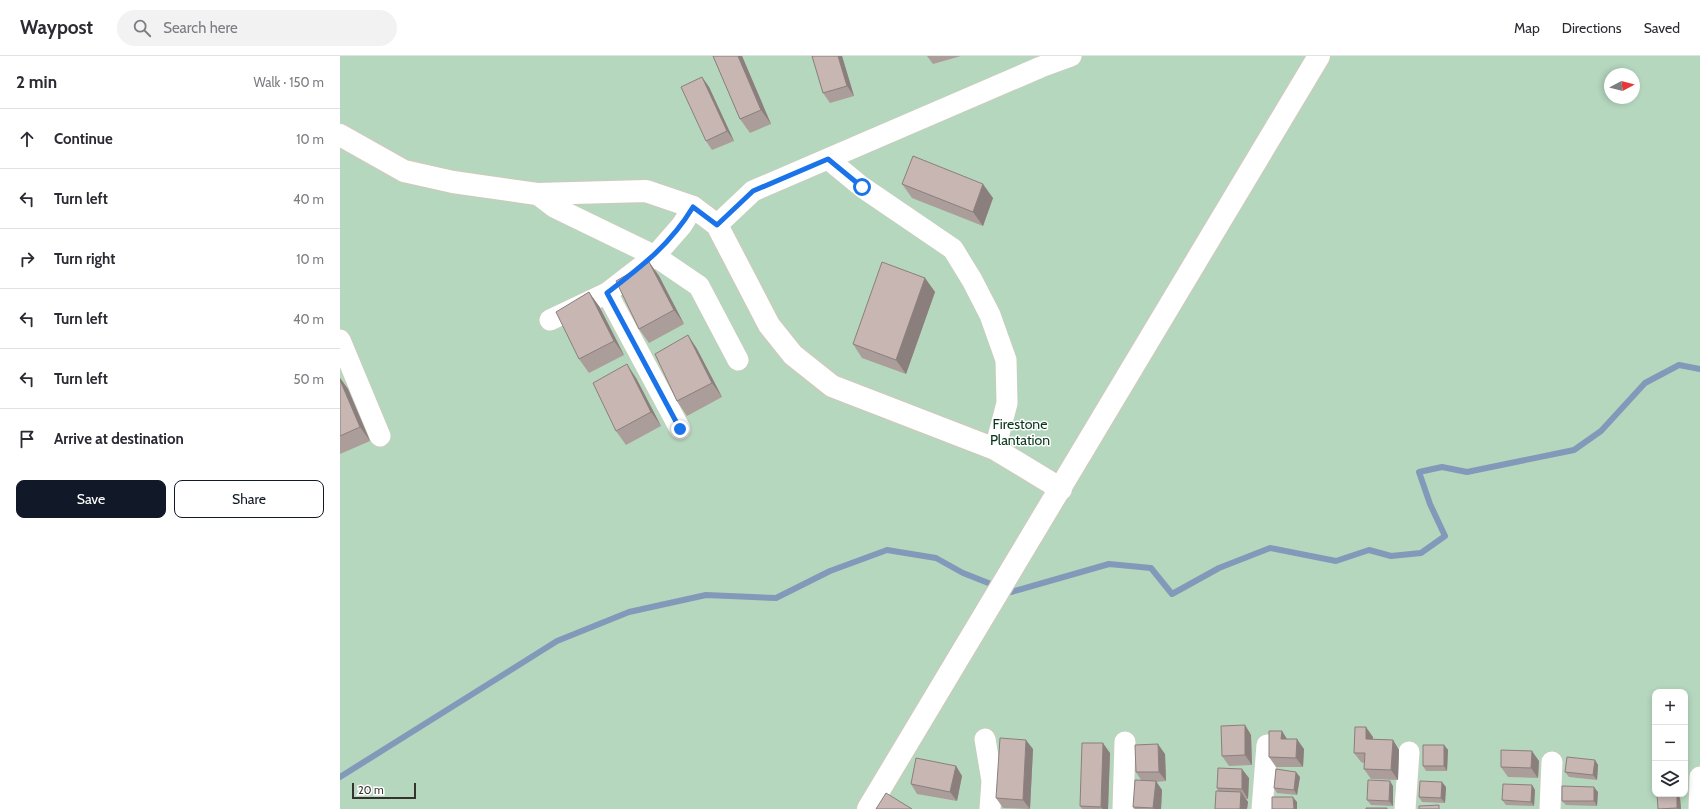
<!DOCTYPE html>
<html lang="en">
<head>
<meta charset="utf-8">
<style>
  body { margin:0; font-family:Cabin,sans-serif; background:#f2f2f3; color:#2b2b33 }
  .controls { position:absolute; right:12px; bottom:12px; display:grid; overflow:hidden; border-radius:8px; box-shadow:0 2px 6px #0003 }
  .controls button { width:36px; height:36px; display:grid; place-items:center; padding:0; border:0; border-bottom:1px solid #e1e1e2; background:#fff; color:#2b2b33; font:20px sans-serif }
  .compass { position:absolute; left:1264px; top:12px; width:36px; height:36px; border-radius:50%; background:#fff; box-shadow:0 2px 6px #0003; rotate:83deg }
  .scale { position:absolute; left:12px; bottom:10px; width:64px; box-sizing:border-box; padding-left:4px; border:2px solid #36322d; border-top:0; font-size:11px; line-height:14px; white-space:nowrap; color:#36322d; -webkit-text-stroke:3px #fff; paint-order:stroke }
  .stop { position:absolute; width:12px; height:12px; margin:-9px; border:3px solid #1a73e8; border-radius:50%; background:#fff }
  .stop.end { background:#1a73e8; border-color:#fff; box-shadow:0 1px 4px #0008 }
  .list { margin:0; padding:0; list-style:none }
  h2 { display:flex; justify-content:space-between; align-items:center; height:52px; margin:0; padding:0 16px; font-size:17px }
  h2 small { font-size:13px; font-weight:400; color:#7c7c81 }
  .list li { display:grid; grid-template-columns:26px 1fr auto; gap:12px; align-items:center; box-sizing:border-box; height:60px; padding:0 16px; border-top:1px solid #e1e1e2 }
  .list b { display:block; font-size:15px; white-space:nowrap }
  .list em { font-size:13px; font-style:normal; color:#7c7c81 }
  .actions { display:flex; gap:8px; padding:12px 16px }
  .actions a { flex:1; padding:9px 0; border:1px solid #111827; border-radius:8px; text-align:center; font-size:14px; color:#111827 }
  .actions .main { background:#111827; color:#fff }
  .icon { flex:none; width:22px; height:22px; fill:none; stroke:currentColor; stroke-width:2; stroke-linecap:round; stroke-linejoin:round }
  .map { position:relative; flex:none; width:1360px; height:753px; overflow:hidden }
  header { display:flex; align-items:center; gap:24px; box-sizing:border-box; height:56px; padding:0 20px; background:#fff; border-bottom:1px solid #e1e1e2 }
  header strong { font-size:19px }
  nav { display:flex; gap:22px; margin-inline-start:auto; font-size:14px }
  .search { width:280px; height:36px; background:#f2f2f3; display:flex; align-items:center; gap:10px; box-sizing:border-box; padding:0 14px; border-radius:22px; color:#7c7c81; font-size:15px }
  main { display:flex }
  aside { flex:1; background:#fff }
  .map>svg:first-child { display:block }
</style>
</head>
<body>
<header>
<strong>Waypost</strong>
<div class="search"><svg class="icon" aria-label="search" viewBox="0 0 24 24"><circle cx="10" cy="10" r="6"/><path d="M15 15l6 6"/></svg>Search here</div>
<nav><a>Map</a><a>Directions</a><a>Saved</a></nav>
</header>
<main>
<aside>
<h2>2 min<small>Walk · 150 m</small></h2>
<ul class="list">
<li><svg class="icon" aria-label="ahead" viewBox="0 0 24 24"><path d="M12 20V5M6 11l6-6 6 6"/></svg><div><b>Continue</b></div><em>10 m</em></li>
<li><svg class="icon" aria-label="left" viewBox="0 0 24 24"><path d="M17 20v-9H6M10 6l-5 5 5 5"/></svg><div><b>Turn left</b></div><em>40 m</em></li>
<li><svg class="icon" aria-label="right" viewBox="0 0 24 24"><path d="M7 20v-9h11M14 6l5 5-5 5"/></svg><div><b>Turn right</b></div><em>10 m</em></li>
<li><svg class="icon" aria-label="left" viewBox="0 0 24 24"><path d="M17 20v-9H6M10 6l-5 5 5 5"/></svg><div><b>Turn left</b></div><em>40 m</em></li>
<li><svg class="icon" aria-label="left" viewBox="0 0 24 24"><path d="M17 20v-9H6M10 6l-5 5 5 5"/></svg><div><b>Turn left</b></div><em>50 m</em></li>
<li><svg class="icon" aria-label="arrive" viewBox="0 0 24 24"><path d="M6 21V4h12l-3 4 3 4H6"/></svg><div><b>Arrive at destination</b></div></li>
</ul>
<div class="actions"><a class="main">Save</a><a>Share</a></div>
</aside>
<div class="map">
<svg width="1360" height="753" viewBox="0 0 1360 753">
  <rect width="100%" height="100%" fill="#fdf2e6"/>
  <!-- green -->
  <path fill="#b5d7be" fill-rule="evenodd" d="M0,0h1360v753h-1360zM1270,18h24v24h-24zM1315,636h30v102h-30z"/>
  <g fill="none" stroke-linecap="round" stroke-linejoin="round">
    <!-- stream -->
    <path stroke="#8399ba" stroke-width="6" d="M665,534l6,2 98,-28 42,4 21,26 47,-26 51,-20 66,13 33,-11 22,6 30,-3 24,-17 -15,-32 -11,-32 23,-5 25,5 107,-22 27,-19 44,-48 34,-18 21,4
      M0,721l217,-136 72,-29 77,-17 70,3 54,-27 57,-21 49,8 27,15 33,13"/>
    <defs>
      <path id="minor" d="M488,103l34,28 91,62 19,31 18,35 16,45 1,43 -12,46
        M197,138l17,13 101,49 44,30 39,74
        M377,169l36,-34 288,-124 30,-11
        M267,237l73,136
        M210,264l57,-27 48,-37 27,-31 11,-18
        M0,284l40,96
        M645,683l7,42 -2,28
        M783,753l2,-67
        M922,753l5,-64
        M1065,753l4,-57
        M1210,753l2,-47
        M1359,753l1,-32"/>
      <path id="tertiary" d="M0,79l64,36 49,11 84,12 109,-3 47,16 24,18 52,100 24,30 39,31 163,63 66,40"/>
      <path id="secondary" d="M528,753l451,-753"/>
    </defs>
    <!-- minor casing -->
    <use href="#minor" stroke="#d2c8bc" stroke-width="22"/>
    <!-- tertiary casing -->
    <use href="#tertiary" stroke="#d2c8bc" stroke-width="24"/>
    <!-- secondary casing -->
    <use href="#secondary" stroke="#d2c8bc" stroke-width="24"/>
    <!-- minor -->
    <use href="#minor" stroke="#fff" stroke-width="21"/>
    <!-- tertiary -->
    <use href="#tertiary" stroke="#fff" stroke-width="22"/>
    <!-- secondary -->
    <use href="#secondary" stroke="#fff" stroke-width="22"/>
  </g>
  <!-- wall -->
  <path fill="#ab9d99" d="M373,0h29l29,68 -21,9 -10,-14z
    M472,0h30l12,40 -24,7 -7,-10z
    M587,0h34l-28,8z
    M362,21l7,10 25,54 -22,9 -6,-9z
    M562,128l91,14 -10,28 -71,-28z
    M309,206l10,14 25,48 -35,19 -10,-14z
    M585,222l10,14 -29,82 -44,-16 -9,-14z
    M259,250l25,49 -35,18 -10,-14z
    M348,279l9,14 25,48 -35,19 -10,-15z
    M0,322l8,11 22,52 -30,13z
    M296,322l25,48 -35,19 -10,-14z
    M905,669l6,10 1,30 -23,1 -7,-10z
    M942,675l5,8 17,10 -1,18h-27l-7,-10z
    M1033,681v2l20,1 6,10 -1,30 -27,-1 -7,-10v-6l-3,-1 -7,-9z
    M1104,689l4,5 -1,21h-21l-3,-5z
    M693,693l-3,60 -27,-1 -7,-10z
    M770,697l-2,56h-26l-2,-3z
    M825,698l1,27 -10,1 6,8 -1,19h-26l-2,-2 8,-27 -5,-8z
    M1255,704l3,5 -1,15 -28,-3 -4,-5z
    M1199,705l-1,17 -30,-1 -7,-10z
    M616,710l6,10 -5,25 -40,-7 -6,-10z
    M960,721l-3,18 -20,-2 -3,-5z
    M909,722l-1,21h-2l2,3 -1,7h-32l3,-18 -1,-3z
    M1192,729l3,5 -1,16 -28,-1 -4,-5z
    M1053,730v20l-22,-1 -4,-5z
    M1106,731l-1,16 -23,-1 -3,-5z
    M1258,736l-1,14 -31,-1 -4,-4z
    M1340,742l1,11h-23z"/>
  <!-- shaded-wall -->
  <path fill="#8b7f7d" d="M398,0h4l29,68 -10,-14z
    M498,0h4l12,40 -7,-10z
    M362,21l7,10 25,54 -7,-10z
    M643,128l10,14 -10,28 -10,-14z
    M309,206l10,14 25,48 -10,-14z
    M585,222l10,14 -29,82 -10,-14z
    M249,236l10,14 25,49 -10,-14z
    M348,279l9,14 25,48 -10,-14z
    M287,308l9,14 25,48 -10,-14z
    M0,322l8,11 22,52 -10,-14 -20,-47z
    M905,669l6,10 1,30 -7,-10z
    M1026,671l7,10 -1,12 -6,-10z
    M942,675l6,10 -7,-2z
    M957,683l7,10 -1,18 -7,-9z
    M686,684l7,9 -3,60 -7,-9z
    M1053,684l6,10 -1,30 -7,-10z
    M763,687l7,10 -2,56h-5l-2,-2z
    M818,688l7,10 1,27 -7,-9z
    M1104,689l4,5 -1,21 -3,-5z
    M1192,695l7,10 -1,17 -7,-10z
    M1255,704l3,5 -1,15 -4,-5z
    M616,710l6,10 -5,25 -7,-9z
    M902,713l7,9 -1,21 -6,-10z
    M956,716l4,5 -3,18 -3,-5z
    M816,725l6,9 -1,19h-7l-1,-1z
    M1050,725l3,5v20l-4,-5z
    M1102,726l4,5 -1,16 -4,-5z
    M1192,729l3,5 -1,16 -3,-4z
    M1254,731l4,5 -1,14 -3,-5z
    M901,736l7,10 -1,7h-7z
    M1337,738l3,4 1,11h-3l-1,-1z
    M953,741l4,5v7h-3z"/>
  <!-- building -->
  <path fill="#c7b6b2" stroke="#8b7f7d" d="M373,0h25l23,54 -21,9z
    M472,0h26l9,30 -24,7z
    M362,21l25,54 -21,10 -25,-54z
    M573,100l70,28 -10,28 -71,-28z
    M309,206l25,48 -35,19 -23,-48z
    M542,206l43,16 -29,82 -43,-16z
    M249,236l25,49 -35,18 -23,-47z
    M348,279l24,48 -35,18 -22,-47z
    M287,308l24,48 -35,19 -23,-48z
    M0,324l20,47 -20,9z
    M905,669v30l-23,1 -1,-30z
    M1015,671h11v12l27,1 -2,30 -27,-1 1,-16h-11z
    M929,675h13l-1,8h16l-1,19 -27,-1z
    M660,682l26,2 -3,60 -27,-2z
    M742,687h21l-2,64 -21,-1z
    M818,688l1,28h-23l-1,-27z
    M1083,689h21v21h-21z
    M1161,694l31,1 -1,17 -30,-1z
    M1227,701l28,3 -2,15 -28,-3z
    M576,702l40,8 -6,26 -39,-8z
    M878,712l24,1v20l-25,-1z
    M936,713l20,3 -2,18 -20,-2z
    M795,724l21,1 -3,27 -20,-1z
    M1028,724l22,1 -1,20 -22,-1z
    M1080,725l22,1 -1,16 -22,-1z
    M1163,728l29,1 -1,17 -29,-2z
    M1222,730l32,1v14h-32z
    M876,735l25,1 -1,17h-25z
    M546,737l26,16h-36z
    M1317,738h20v14l-19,1z
    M932,741h21l1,12h-22z
    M1099,749v4h-20v-3z
    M1026,752h21v1h-21z"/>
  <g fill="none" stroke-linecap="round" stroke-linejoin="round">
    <!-- route -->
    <path stroke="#1a73e8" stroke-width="5" d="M340,373l-73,-136c35,-27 63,-48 86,-86l24,18 36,-34 75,-32 34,28"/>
  </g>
  <g text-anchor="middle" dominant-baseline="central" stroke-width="3" stroke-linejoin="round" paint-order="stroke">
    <!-- park labels -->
    <g font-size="14" fill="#07361b" stroke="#fff">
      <text x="680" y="368">Firestone<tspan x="680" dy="16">Plantation</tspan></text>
    </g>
  </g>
</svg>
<div class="controls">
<button>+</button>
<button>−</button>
<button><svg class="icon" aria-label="layers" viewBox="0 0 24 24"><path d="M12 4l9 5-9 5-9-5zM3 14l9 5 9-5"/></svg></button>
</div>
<svg class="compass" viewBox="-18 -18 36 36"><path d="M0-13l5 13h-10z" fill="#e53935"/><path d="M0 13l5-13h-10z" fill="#7c7c81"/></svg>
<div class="scale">20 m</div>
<div class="stop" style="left:522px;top:131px"></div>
<div class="stop end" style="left:340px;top:373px"></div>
</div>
</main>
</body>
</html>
